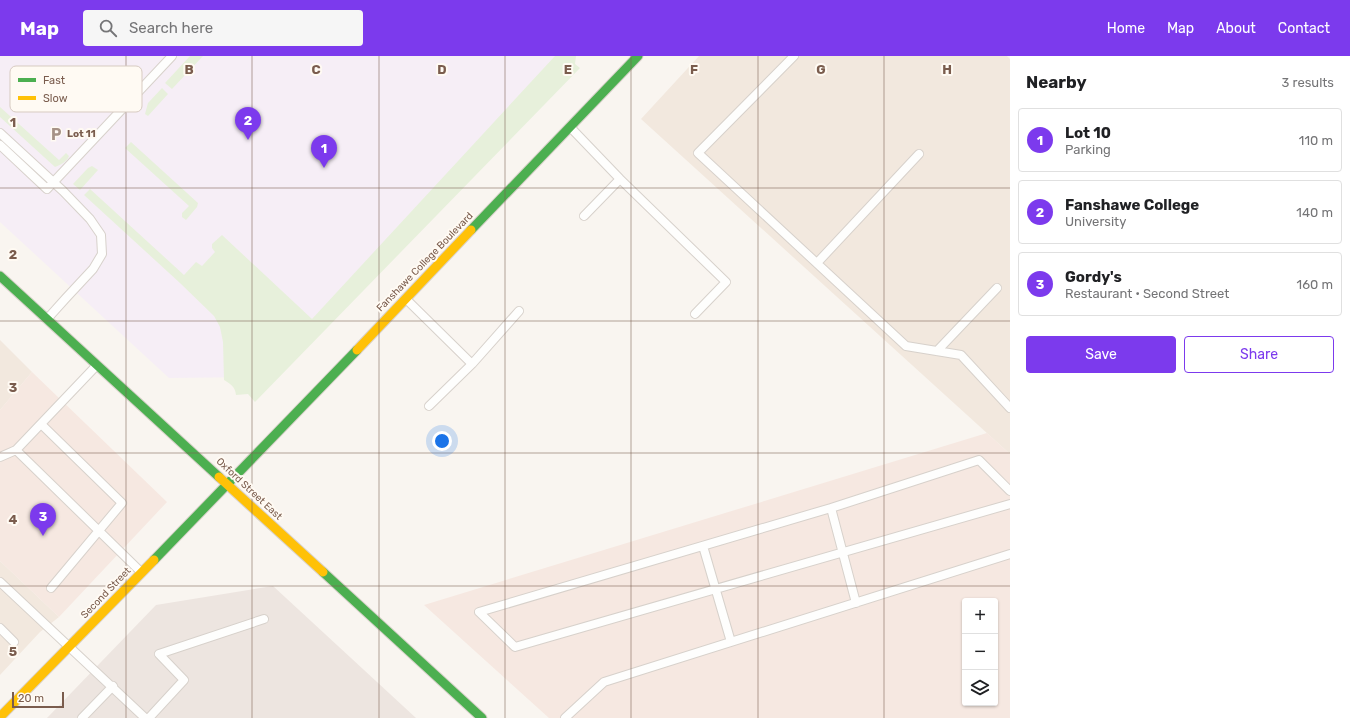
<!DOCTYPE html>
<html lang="en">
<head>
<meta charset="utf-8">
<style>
  body { margin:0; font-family:Rubik,sans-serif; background:#f6f6f6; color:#202124 }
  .controls { position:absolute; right:12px; bottom:12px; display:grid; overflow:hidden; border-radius:4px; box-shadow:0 1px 3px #0004 }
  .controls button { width:36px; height:36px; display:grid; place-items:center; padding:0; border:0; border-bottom:1px solid #e0e0e0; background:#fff; color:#202124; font:20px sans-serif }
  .scale { position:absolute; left:12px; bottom:10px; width:52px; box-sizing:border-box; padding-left:4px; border:2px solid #7a5c4d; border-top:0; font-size:11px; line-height:14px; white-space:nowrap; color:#7a5c4d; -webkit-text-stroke:3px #fffaf3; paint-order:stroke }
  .you { position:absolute; left:442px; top:385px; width:14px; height:14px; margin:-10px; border:3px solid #fff; border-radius:50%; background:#1a73e8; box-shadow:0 0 0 6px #1a73e833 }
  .badge { display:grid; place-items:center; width:26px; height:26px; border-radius:50%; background:#7c3aed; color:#fff; font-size:13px; font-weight:700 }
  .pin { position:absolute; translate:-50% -33px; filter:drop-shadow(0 1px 2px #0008) }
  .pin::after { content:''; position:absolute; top:21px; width:14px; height:12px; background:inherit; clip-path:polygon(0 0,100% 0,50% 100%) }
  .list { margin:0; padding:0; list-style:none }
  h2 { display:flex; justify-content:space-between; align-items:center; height:52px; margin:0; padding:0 16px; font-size:17px }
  h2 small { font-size:13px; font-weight:400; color:#757577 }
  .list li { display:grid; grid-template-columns:26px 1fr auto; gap:12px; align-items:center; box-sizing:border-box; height:64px; margin:0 8px 8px; padding:0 8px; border:1px solid #e0e0e0; border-radius:4px }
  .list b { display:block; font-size:15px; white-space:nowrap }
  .list p { margin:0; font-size:13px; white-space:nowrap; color:#757577 }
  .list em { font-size:13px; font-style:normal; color:#757577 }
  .actions { display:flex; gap:8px; padding:12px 16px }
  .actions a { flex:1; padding:9px 0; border:1px solid #7c3aed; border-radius:4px; text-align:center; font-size:14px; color:#7c3aed }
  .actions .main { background:#7c3aed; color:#fff }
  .icon { flex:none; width:22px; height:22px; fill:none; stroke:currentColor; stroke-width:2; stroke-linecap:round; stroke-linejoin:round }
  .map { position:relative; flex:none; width:1010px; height:662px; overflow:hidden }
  header { display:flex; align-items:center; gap:24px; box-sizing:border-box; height:56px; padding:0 20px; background:#7c3aed; color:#fff }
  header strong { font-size:19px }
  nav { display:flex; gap:22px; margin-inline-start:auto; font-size:14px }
  .search { width:280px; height:36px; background:#f6f6f6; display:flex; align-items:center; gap:10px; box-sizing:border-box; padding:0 14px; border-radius:4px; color:#757577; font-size:15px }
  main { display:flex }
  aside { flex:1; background:#fff }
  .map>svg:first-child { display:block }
</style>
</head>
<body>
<header>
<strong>Map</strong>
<div class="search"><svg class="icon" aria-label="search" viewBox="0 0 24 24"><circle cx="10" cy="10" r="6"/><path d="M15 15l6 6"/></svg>Search here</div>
<nav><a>Home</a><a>Map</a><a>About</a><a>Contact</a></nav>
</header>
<main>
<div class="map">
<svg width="1010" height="662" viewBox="0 0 1010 662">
  <rect width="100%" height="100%" fill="#f9f5f0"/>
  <!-- residential -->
  <path fill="#f2e8de" d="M699,0h308l3,3v395l-369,-335z
    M0,284l32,32 -32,38z
    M0,505l59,56 -19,15 -40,43z"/>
  <!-- commercial -->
  <path fill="#f6e8e1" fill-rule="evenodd" d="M32,316l135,130 -108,115 -59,-56v-151z
    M987,377l23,21v264h-461l-125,-113zM965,545h30v102h-30z"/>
  <!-- industrial -->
  <path fill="#ede5e0" d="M273,530l143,132h-369l109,-113z"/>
  <!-- education -->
  <path fill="#f6eef6" d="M0,0h576l-1,2 -311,319 -95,1 -169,-156z"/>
  <!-- green -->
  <path fill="#e7f0db" d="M190,0h13l-31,33 -7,-6z
    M555,0h21l-1,8 5,4 -325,334 -7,-8 -12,1c-1,-8 -5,-11 -12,-15l-1,-38 -3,-15 -6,-11 -34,-33 -96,-88 6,-6 94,86 12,-13 6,4 13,-14 -3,-4v-4l10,-9 90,84z
    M162,32l6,6 -20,22 -3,-2 3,-11z
    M0,51l59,53 7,-7 3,3c-2,6 -9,9 -14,11l-55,-50z
    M131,86l67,61 -1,4 -11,13 -4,-3v-4l7,-7 -64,-58z
    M92,110l6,4 -18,20 -7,-6 15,-16z"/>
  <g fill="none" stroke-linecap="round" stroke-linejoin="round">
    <defs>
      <path id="lane" d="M794,0l-96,97 208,193 55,9 49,53
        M571,72l49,51 106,103 -31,32
        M0,77l63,58 27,28 11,16 1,19 -9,15 -27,29 -18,20
        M0,89l47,44 125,-133
        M584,160l36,-37
        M817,207l102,-109
        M406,243l66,65
        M937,295l60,-63
        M97,309l-81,85 125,122
        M429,350l43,-42 47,-53
        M41,368l81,79 -71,85
        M0,401l16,-7
        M831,452l-352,104 36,35 495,-143
        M703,490l28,96
        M0,526l145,136
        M856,547l-25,-95 148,-48 31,31
        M0,572l14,14
        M82,662l31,-32
        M149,662l35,-38 -25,-26 105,-35
        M565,662l39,-36 406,-128"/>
      <path id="fast" d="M471,174l167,-174
        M0,220l219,201
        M154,504l203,-210
        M323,516l159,146"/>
      <path id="slow" d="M357,294l114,-120
        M219,421l104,95
        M0,661l154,-157"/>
    </defs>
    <!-- lane casing -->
    <use href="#lane" stroke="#d7d1cb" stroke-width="10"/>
    <!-- fast casing -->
    <use href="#fast" stroke="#d9d2cb" stroke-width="11"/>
    <!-- slow casing -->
    <use href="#slow" stroke="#d9d2cb" stroke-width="11"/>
    <!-- lane -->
    <use href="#lane" stroke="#fefefd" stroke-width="8"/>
    <!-- fast -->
    <use href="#fast" stroke="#4caf50" stroke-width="9"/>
    <!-- slow -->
    <use href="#slow" stroke="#ffc107" stroke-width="9"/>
  </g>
  <!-- grid -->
  <path fill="none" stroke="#7a5c4d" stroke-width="1" stroke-opacity="0.55" d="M126,0v662M252,0v662M379,0v662M505,0v662M631,0v662M758,0v662M884,0v662M0,132h1010M0,265h1010M0,397h1010M0,530h1010"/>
  <!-- icons -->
  <defs>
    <symbol id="parking-bare" viewBox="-9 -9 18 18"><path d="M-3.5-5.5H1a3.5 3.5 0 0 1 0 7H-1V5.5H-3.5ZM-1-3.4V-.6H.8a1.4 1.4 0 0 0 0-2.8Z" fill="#a69286" stroke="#fffaf3" stroke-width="2.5" paint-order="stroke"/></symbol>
  </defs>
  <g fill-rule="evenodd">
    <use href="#parking-bare" x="46" y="68" width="20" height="20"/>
  </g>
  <g text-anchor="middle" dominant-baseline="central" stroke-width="4" stroke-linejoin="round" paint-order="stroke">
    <!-- poi labels -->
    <g font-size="10" font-weight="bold" fill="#7a5c4d" stroke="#fffaf3" text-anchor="start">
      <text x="67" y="78">Lot 11</text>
    </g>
    <!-- street labels -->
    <g font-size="10" fill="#7a5c4d" stroke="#fffaf3">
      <text transform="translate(425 206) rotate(-46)">Fanshawe College Boulevard</text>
      <text transform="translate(249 433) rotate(43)">Oxford Street East</text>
      <text transform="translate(106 537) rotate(-46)">Second Street</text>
    </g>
  </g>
  <!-- legend -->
  <rect x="10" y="10" width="132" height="46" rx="6" fill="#fffaf3" stroke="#d7cbc1" stroke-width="1"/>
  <rect x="18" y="22" width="18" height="4" fill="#4caf50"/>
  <rect x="18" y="40" width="18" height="4" fill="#ffc107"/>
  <g font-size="11" fill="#7a5c4d">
    <text x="43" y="28">Fast</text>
    <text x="43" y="46">Slow</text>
  </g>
  <g font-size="13" text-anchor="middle" font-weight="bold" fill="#7a5c4d" stroke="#fffaf3" stroke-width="4" stroke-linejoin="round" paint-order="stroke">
    <text x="189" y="18">B</text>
    <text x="316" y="18">C</text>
    <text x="442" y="18">D</text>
    <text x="568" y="18">E</text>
    <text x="694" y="18">F</text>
    <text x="821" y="18">G</text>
    <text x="947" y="18">H</text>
    <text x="13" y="71">1</text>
    <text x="13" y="203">2</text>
    <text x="13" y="336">3</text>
    <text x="13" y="468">4</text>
    <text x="13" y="600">5</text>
  </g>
</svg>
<div class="controls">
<button>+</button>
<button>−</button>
<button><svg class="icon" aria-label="layers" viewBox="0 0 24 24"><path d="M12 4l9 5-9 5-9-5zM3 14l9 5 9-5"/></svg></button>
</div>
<div class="scale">20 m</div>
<div class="you"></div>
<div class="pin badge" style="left:324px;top:112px">1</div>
<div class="pin badge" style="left:248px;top:84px">2</div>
<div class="pin badge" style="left:43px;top:480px">3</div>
</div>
<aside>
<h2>Nearby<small>3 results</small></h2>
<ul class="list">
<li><span class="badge">1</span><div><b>Lot 10</b><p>Parking</p></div><em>110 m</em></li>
<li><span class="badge">2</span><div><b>Fanshawe College</b><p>University</p></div><em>140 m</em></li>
<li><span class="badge">3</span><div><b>Gordy's</b><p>Restaurant · Second Street</p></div><em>160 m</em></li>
</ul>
<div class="actions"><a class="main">Save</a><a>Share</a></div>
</aside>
</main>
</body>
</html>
